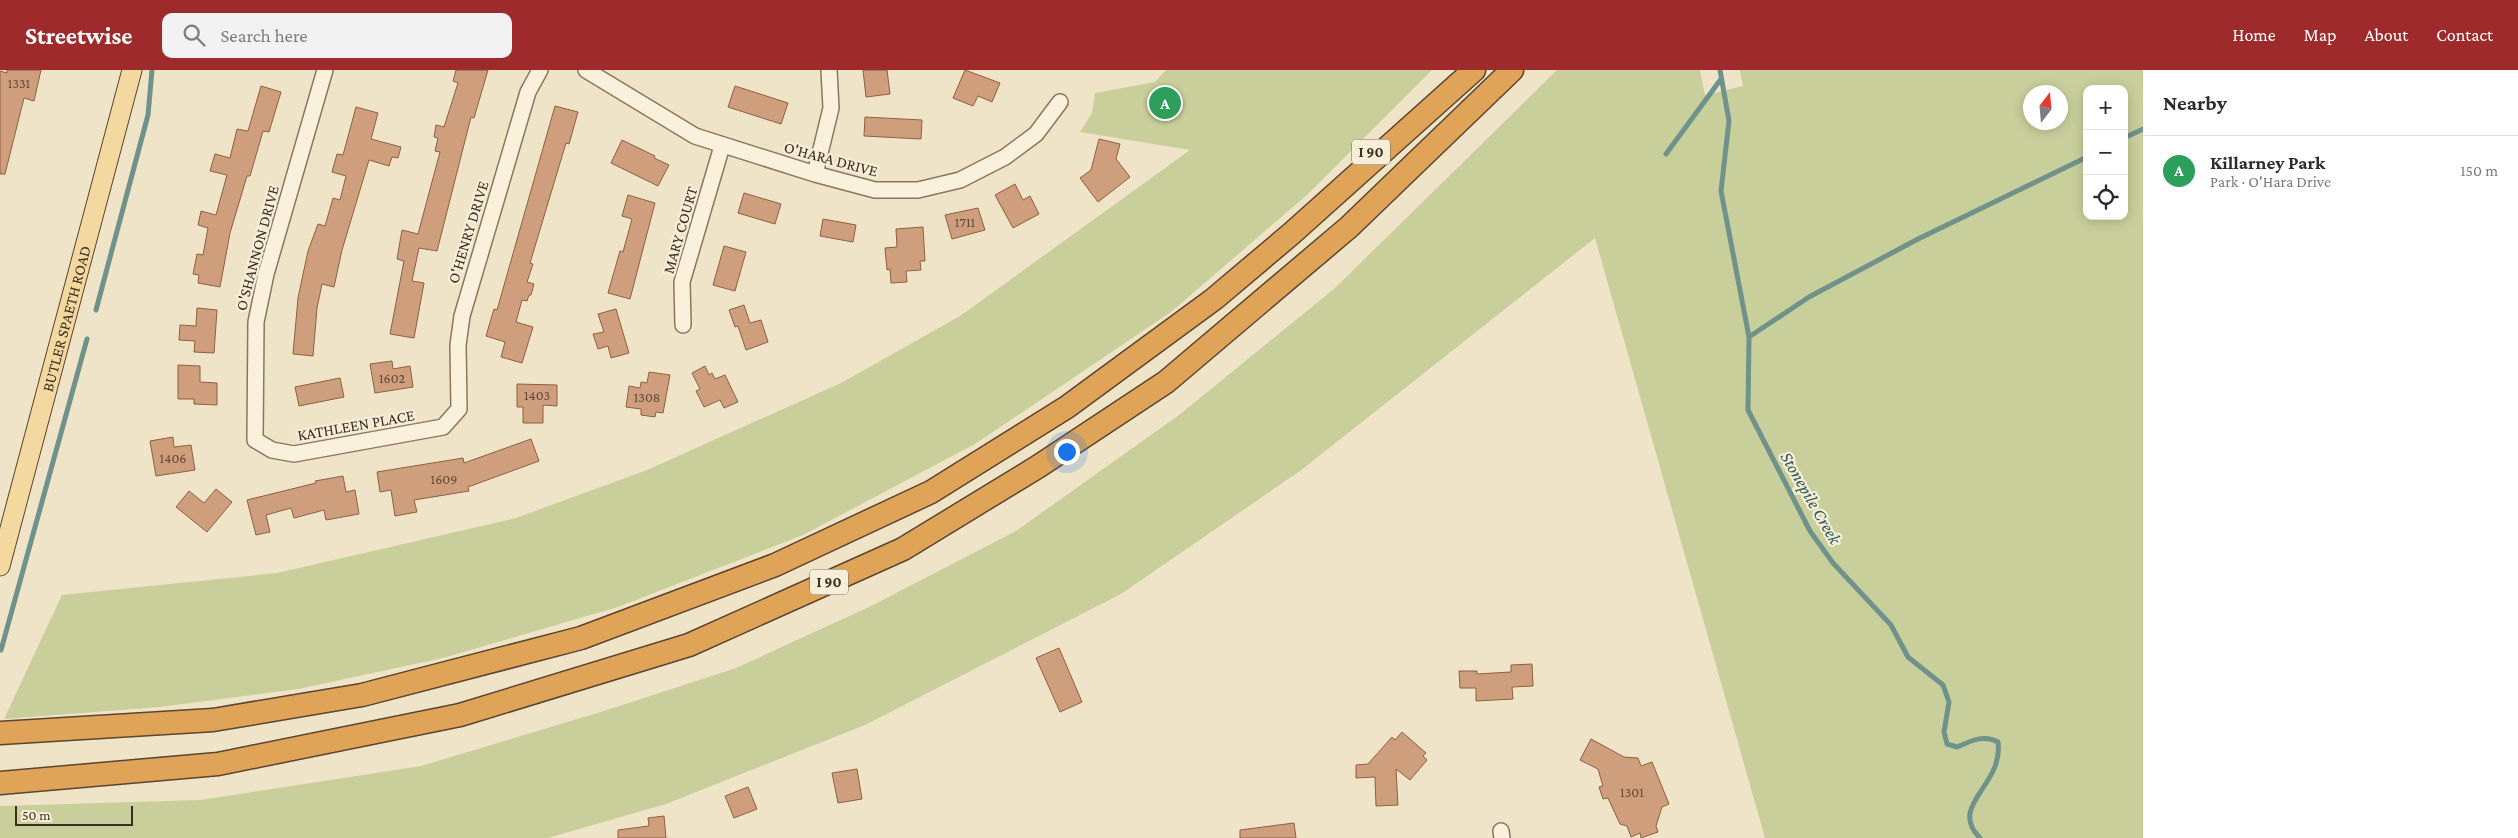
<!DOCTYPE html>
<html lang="en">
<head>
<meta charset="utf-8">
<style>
  body { margin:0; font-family:"Crimson Pro",serif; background:#f2f2f3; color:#2b2b33 }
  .controls { position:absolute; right:15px; top:15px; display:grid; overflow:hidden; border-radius:10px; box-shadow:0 2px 12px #0003 }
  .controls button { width:45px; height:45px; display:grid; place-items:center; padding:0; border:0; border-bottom:1px solid #e1e1e2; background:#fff; color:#2b2b33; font:25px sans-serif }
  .compass { position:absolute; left:2023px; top:15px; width:45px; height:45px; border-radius:50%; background:#fff; box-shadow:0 2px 12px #0003; rotate:16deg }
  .scale { position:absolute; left:15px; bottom:12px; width:118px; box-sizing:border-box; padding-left:5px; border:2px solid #3d2e20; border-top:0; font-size:14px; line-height:18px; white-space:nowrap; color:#3d2e20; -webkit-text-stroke:4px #f7eed8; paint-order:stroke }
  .you { position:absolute; left:1066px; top:381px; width:18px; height:18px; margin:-12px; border:4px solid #fff; border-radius:50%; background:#1a73e8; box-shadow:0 0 0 8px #1a73e833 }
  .badge { display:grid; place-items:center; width:32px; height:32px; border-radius:50%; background:#9e2a2b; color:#fff; font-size:16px; font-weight:700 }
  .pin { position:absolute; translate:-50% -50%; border:2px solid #fff; box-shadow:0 1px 5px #0006 }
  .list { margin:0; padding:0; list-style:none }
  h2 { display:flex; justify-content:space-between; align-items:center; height:65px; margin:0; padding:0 20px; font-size:21px }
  h2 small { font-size:16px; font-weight:400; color:#7c7c81 }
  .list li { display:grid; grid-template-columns:32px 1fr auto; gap:15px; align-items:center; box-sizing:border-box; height:70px; padding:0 20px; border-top:1px solid #e1e1e2 }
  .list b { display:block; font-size:19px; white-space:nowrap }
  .list p { margin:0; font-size:16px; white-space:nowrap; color:#7c7c81 }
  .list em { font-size:16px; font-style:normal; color:#7c7c81 }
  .icon { flex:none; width:28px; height:28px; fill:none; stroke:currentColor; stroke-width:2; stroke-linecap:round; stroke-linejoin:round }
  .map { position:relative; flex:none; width:2143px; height:768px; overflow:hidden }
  header { display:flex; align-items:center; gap:30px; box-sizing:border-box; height:70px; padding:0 25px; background:#9e2a2b; color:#fff }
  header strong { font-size:24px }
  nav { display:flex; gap:28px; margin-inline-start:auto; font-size:18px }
  .search { width:350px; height:45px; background:#f2f2f3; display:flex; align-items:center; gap:12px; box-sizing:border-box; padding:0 18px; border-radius:10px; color:#7c7c81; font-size:19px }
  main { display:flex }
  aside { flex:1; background:#fff }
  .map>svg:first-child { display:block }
</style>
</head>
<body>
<header>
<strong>Streetwise</strong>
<div class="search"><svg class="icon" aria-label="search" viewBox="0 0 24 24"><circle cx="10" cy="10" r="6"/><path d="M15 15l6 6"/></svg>Search here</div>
<nav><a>Home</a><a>Map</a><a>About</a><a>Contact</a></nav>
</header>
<main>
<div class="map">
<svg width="2143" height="768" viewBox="0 0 2143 768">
  <rect width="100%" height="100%" fill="#f0e4c8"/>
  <!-- green -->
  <path fill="#c9cf9b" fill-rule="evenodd" d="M1166,0h266l-125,125 -136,117 -196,132 -172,91 -185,72 -175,51 -145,31 -138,18 -156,12 58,-124 215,-22 239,-55 131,-48 194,-87 119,-67 230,-166 -110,-18 12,-19 3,-20 60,-11z
    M1557,0h143l5,25 38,-9 -3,-16h403v768h-378l-170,-600 -295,233 -179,123 -256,131 -199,79 -118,34h-548v-32l200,-6 221,-34 183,-55 132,-43 133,-61 147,-76 163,-116 156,-127zM2087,19h37v127h-37zM2060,22v30h-30v-30z"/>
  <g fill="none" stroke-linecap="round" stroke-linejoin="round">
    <!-- stream -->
    <path stroke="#6f938a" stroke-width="5" d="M1720,0l9,51 -8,70 28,146 -1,73 62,121 23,32 58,62 17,32 35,28 6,17 -5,30 3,12 10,3c14,-6 27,-13 41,-5 6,44 -51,63 -18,96
      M2124,68l19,-9
      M1666,84l55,-75
      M96,240l52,-195 4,-45
      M1749,267l60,-40 109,-58 169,-82
      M1,580l86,-311"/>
  </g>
  <!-- building -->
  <path fill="#cf9f7d" stroke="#8d5f41" d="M7,0h34l-7,31 -10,-3 -19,76h-5v-103l7,2z
    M456,0h32l-14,48 -3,-1 -34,134 -18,-3 -7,33 12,2 -10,55 -24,-4 14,-73 -7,-2 5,-29 16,4 22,-82 -5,-1 3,-13 -4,-1 2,-12 8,2 14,-44 -5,-2z
    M863,0h24l3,24 -24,3z
    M965,0l35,13 -8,19 -14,-6 -5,10 -20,-8z
    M261,16l20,6 -12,40 -6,-1 -13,45h-3l-17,57 -10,54 -22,-4 1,-8 -6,-1 4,-20 6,1 5,-27 -10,-3 3,-14 15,4 11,-40 -17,-4 5,-17 15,4 7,-29 11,2z
    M735,16l53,17 -7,21 -53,-17z
    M555,36l23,6 -9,32 -3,-1 -36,120 3,1 -6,18 7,2 -3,11h-2l-2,6 -5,-1 -6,22 17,5 -11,36 -21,-6 4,-15 -19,-6 8,-27 3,1z
    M356,37l22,6 -7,26 30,8 -3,11 -6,-1 -3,9 -20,-6 -27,90 -8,37 -12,-3 -5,24 -4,48 -20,-2 5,-56 10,-47 10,-27 7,2 8,-28 7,2 6,-24 -14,-4 5,-18 6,1z
    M865,47l57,3 -1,19 -57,-3z
    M1099,69l21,5 -4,15 14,18 -32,25 -18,-24 11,-8z
    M622,70l33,16 -1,2 15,7 -11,21 -47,-23z
    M1015,114l8,16 7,-4 9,18 -26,14 -18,-33z
    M744,123l37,11 -6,20 -37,-11z
    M628,125l27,8 -25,96 -22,-6 12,-42 3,1 9,-33 -10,-3z
    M978,138l7,22 -33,9 -7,-24z
    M823,149l33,6 -3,17 -33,-6z
    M923,157l2,34h-5l1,9 -15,1 1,11 -16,1 -1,-14 -3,1 -2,-22 12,-1 -1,-18z
    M724,176l22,6 -11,39 -22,-6z
    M744,235l6,18 11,-3 7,22 -22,8 -8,-24 -3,1 -6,-17z
    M197,238l20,2 -3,43 -20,-1 1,-11 -16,-1 1,-15 16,1z
    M616,239l13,44 -18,5 -3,-12 -10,3 -5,-15 11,-2 -6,-18z
    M392,291l1,8 17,-3 3,21 -38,6 -5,-29z
    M178,295l22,1v16l17,1v22l-23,-1v-5h-16z
    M705,296l4,9 3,-2 3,6 10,-4 13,27 -14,6 -4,-8 -16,7 -8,-16 4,-2 -8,-16z
    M649,302l21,3 -7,38 -7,-1 -1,5 -14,-2v-6l-15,-2 3,-21 11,2 1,-6 6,1z
    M340,308l4,19 -45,9 -4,-19z
    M517,314l40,1v21l-14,-1v18h-20v-16h-6z
    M173,367l1,10 17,-2 4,25 -39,6 -6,-35z
    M531,369l8,22 -71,26 1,4 -55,9 3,12 -22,4 -4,-26 -11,2 -3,-20 86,-14 1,5z
    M343,406l3,16 9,-2 4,24 -33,6 -2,-10 -30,8 -3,-10 -25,7 4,17 -14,3 -9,-35 69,-17 -1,-2z
    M216,419l16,13 -25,30 -31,-25 13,-16 15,12z
    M1059,578l23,54 -22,10 -24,-54z
    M1532,594l1,22 -21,1 1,12 -37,2v-13h-16l-1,-17h18v3l34,-2v-7z
    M1402,662l24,21 -3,3 4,4 -17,20 -14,-11 2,36 -22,1 -1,-29 -19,1v-13l12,-1 24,-27 3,3z
    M1591,669l33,18 14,1 3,8 11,-4 17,42 -7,3 -6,19 2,6 -17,6 -1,-5 -9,4 -4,-11 -7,-2 -12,-26 -5,1 -4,-12 4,-1 -5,-17 -18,-9z
    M857,699l5,30 -24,4 -6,-30z
    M748,717l9,22 -23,9 -9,-22z
    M664,746l2,22h-48v-8l31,-4 -1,-8z
    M1294,753l2,15h-56v-8z"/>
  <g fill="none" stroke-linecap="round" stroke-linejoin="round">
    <defs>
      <path id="minor" d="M325,0l-59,204 -10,48 -1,118 17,10 22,4 149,-27 16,-18 -1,-64 4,-29 66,-224 12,-22
        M586,0l109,66 120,38 60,16h43l42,-10 45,-23 31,-23 24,-32
        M815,104l16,-66 -2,-38
        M683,255l-1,-43 40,-136
        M1501,761l1,7"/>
      <g id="major">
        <path id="s1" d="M0,496l132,-496"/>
      </g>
      <path id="highway" d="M0,663l213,-13 149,-25 219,-57 194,-73 156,-73 136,-85 147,-108 77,-65 183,-164
        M0,713l218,-19 242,-49 229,-70 214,-96 136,-83 127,-84 183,-155 163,-157"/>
    </defs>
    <!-- minor casing -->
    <use href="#minor" stroke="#8d765c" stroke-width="18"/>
    <!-- major casing -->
    <use href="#major" stroke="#5b4430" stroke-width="21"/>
    <!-- highway casing -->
    <use href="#highway" stroke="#5b4430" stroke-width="25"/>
    <!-- minor -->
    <use href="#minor" stroke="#faf1dc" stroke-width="15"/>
    <!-- major -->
    <use href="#major" stroke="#f3d9a0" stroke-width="19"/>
    <!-- highway -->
    <use href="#highway" stroke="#e0a458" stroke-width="22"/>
  </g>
  <g text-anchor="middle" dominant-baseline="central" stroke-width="4.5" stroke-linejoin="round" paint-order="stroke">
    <!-- number labels -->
    <g font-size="14" fill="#624a37">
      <text x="19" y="13">1331</text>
      <text x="965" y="152">1711</text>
      <text x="392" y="308">1602</text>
      <text x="537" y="325">1403</text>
      <text x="647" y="327">1308</text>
      <text x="173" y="388">1406</text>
      <text x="444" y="409">1609</text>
      <text x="1632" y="722">1301</text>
    </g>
    <!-- shield labels -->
    <g fill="#f7eed8" stroke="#756857" stroke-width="1">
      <rect x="1352" y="69.5" width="38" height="25" rx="4"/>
      <rect x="810" y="499.5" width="38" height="25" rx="4"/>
    </g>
    <g font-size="15" font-weight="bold" fill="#3d2e20">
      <text x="1371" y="82">I 90</text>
      <text x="829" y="512">I 90</text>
    </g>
    <!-- street labels -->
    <g font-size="16" fill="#3d2e20" stroke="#f7eed8">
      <text transform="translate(831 89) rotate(15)">O'HARA DRIVE</text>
      <text transform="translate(680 160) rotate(-74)">MARY COURT</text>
      <text transform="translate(468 162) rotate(-73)">O'HENRY DRIVE</text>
      <text transform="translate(257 178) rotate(-75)">O'SHANNON DRIVE</text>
      <text stroke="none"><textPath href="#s1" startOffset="256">BUTLER SPAETH ROAD</textPath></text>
      <text transform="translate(356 355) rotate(-10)">KATHLEEN PLACE</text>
    </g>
    <!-- water labels -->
    <g font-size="18" font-style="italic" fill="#2f5d5a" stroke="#f7eed8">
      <text transform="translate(1811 428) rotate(60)">Stonepile Creek</text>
    </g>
  </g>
</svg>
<div class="controls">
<button>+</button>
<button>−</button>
<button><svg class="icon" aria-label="locate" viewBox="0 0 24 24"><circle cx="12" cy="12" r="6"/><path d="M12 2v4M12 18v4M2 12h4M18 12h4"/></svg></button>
</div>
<svg class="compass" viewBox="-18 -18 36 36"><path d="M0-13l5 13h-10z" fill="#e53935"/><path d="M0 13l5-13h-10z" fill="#7c7c81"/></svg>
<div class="scale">50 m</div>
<div class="you"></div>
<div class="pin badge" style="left:1165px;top:33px;background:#2e9e5b">A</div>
</div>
<aside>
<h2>Nearby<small></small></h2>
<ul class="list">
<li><span class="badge" style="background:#2e9e5b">A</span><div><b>Killarney Park</b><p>Park · O'Hara Drive</p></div><em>150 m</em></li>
</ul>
</aside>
</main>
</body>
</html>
